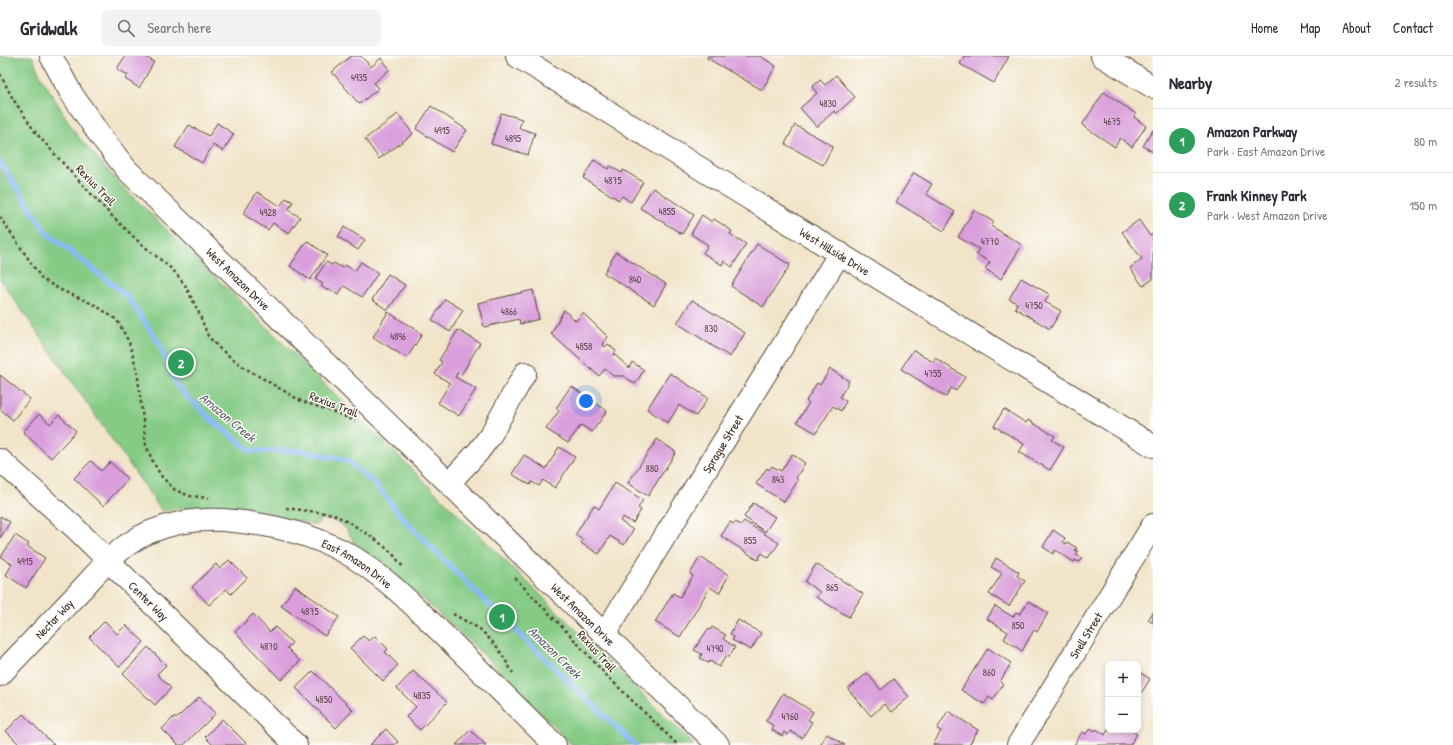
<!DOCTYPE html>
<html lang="en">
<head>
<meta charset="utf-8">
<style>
  body { margin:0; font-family:"Patrick Hand",sans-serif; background:#f2f2f3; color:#2b2b33 }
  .controls { position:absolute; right:12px; bottom:12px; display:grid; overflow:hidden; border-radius:8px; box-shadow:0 2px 6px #0003 }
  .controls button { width:36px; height:36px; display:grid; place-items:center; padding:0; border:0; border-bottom:1px solid #e1e1e2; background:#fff; color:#2b2b33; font:20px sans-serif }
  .you { position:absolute; left:586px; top:345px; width:14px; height:14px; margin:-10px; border:3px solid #fff; border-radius:50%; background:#1a73e8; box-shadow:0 0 0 6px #1a73e833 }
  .badge { display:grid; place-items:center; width:26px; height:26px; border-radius:50%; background:#b5179e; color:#fff; font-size:13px; font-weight:700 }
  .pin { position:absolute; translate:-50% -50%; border:2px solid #fff; box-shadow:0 1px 4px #0006 }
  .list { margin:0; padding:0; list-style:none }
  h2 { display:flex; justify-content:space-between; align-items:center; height:52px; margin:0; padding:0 16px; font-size:17px }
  h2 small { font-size:13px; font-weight:400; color:#7c7c81 }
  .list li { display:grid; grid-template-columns:26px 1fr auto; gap:12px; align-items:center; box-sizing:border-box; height:64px; padding:0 16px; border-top:1px solid #e1e1e2 }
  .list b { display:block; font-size:15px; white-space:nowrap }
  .list p { margin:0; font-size:13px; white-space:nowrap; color:#7c7c81 }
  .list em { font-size:13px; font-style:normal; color:#7c7c81 }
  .icon { flex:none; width:22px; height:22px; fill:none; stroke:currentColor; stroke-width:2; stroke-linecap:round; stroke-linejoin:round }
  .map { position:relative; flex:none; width:1153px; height:689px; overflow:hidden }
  header { display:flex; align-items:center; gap:24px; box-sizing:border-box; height:56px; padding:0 20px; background:#fff; border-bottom:1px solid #e1e1e2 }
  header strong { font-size:19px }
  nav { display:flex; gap:22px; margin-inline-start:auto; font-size:14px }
  .search { width:280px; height:36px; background:#f2f2f3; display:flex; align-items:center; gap:10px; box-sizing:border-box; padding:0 14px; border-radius:8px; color:#7c7c81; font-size:15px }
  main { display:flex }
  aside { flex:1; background:#fff }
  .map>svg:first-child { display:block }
</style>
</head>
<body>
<header>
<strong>Gridwalk</strong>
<div class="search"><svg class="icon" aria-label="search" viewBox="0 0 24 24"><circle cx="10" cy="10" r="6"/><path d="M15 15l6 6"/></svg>Search here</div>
<nav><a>Home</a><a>Map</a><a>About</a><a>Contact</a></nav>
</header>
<main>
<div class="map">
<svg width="1153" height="689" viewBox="0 0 1153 689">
  <rect width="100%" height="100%" fill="#fdfcf7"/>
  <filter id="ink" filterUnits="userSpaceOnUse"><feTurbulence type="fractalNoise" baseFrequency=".025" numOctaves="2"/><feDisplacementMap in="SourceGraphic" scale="8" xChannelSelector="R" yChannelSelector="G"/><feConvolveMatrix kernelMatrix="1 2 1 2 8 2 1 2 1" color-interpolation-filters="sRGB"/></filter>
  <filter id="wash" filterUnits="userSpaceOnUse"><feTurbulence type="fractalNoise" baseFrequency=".012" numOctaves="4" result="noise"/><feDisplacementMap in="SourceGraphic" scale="16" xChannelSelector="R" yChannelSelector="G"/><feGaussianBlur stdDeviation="0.9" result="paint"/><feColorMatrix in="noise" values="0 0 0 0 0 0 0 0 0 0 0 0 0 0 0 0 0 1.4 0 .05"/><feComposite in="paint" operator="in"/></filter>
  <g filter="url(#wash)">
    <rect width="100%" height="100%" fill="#f1e4c9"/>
    <!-- green -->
    <path fill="#85cb85" stroke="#607a52" d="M0,0h32l8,19 36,59 44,50 574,561h-122l-87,-89 -86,-79 -44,-33 -10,-17 -14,-8h-9l-6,6c-18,-2 -34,-8 -52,-12 -34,-8 -67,-7 -102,-2l-162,-232z"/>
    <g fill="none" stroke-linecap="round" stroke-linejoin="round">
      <!-- stream -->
      <path stroke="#8abaf5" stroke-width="5.5" d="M0,106l46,70 81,64 32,47 18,44 36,34 38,30h51l45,9 29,25 33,40 80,80 146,140"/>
    </g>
    <g id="blocks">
      <!-- building -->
      <path fill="#d99edb" d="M125,0h19l10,6 -15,26 -14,-9 3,-4 -11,-6z
        M351,0h10l10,11 10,-9 9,11 -16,14 5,5 -20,16 -27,-32z
        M708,0h52l16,10 -14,24 -55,-32z
        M964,0h45l-15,27 -34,-19z
        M836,19l19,22 -19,17 -2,-3 -17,16 -17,-19 17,-15 -5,-6 8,-7 5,5z
        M1104,36l32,22 -2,3 12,9 -14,21 -12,-9 -5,9 -33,-22z
        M431,50l36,24 -15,22 -36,-23z
        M501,57l21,6 -3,9 16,5 -7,22 -37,-11z
        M398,58l15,20 -34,25 -14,-20z
        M217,67l17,11 -11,17 -10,-6 -11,18 -27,-16 14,-22 20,11z
        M795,69l38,21 -10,19 -38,-21z
        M1153,74v22l-10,-6z
        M594,104l14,9 2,-3 12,7 1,-3 20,12 -12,20 -9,-6 -3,4 -36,-22z
        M914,117l18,11 -6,10 29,18 -11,19 -48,-29z
        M653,132l41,27 -12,19 -42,-26z
        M257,136l23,14 6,-8 7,4 -5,8 12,7 -11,16 -16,-10 -5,7 -25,-16z
        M974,154l20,12 -3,4 31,19 -21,34 -16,-10 5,-7 -14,-8 3,-5 -21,-12z
        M702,159l10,7 2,-3 18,12 -2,3 16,10 -14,23 -8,-6 -2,4 -19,-12 5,-8 -17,-11z
        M1139,164l11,16 3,-2v45l-10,7 -13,-18 12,-9 -20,-27z
        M344,171l21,13 -7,10 -20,-13z
        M307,185l20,14 -17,25 -20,-14z
        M757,188l33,21 -27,42 -32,-21z
        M616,196l50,32 -12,21 -50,-32z
        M326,206l6,3 2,-2 8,5 3,-3 10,6 6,-9 17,11 -16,24 -18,-11 -6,9 -9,-6 -1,2 -7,-5 2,-2 -8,-5z
        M388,218l17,11 -17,25 -16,-10z
        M1021,222l28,16 -4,8 16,9 -11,18 -35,-21 2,-5 -8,-4z
        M533,234l6,29 -19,5 -1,-5 -35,8 -6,-24z
        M445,243l18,11 -13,22 -18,-12z
        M692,244l53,33 -15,24 -53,-34z
        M564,254l12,11 7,-8 25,24 -6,7 3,3 3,-3 8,7 -2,3 15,14 3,-6 12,8 -9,14 -11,-8h-11l-8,-7 -6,7 -48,-42z
        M388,256l34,22 -15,24 -34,-21z
        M458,274l22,13 -19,32 -3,-3 -3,5 21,12 -17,27 -21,-13 12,-20 -15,-9 7,-12 -3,-2z
        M913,294l20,12 2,-4 30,19 -9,14 -5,-3 -5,9 -45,-28z
        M830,313l19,12 -9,16 6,4 -5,10 -8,-5 -17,27 -19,-11 12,-19 -3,-2 11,-18 3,2z
        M670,317l38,25 -12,18 -17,-11 -11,18 -21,-14z
        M0,319l30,24 -17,21 -13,-11z
        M571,330l36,25 -15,21 -11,-7 -13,18 -22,-14 13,-18 -3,-3z
        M1004,353l22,14 2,-3 27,16 -3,4 12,7 -14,23 -31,-18 5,-8 -30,-18z
        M39,358l11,10 9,-9 17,16 -25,27 -28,-26z
        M657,383l19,13 -28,44 -20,-13z
        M559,391l16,10 -20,31 -12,-8 -4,6 -7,-4 -2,3 -18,-11 12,-19 22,14z
        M792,398l13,9 -9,15 2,2 -14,22 -28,-18 11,-16 2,2 3,-4 9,5z
        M91,405l10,10 9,-9 18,17 -25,27 -29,-28z
        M615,427l28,17 -5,8 3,2 -8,13 -10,-6 -3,4 13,9 -9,15 -14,-9 -11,18 -18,-11 2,-3 -8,-5 19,-30 5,4z
        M753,447l22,14 -10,15 -21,-15z
        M0,460l10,6 -10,16z
        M744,465l35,22 -10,15 -7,-5 -4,7 -37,-24 9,-14 4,2 1,-2 6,3z
        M1053,474l12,8 -2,4 3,2 1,-2 10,6 -2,2 3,1 -2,4 6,3 -3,4 -4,-2 -1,2 -19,-12 -2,4 -10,-7z
        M15,479l14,9 -2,2 18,12 -19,30 -20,-13 6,-11 -11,-7z
        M700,501l29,18 -10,18 -9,-6 -30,50 -25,-15 18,-29 7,4 13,-21 -3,-2z
        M996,502l23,14 -2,4 8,5 -16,25 -20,-12 13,-21 -11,-6z
        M229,504l18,18 -16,16 -5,-5 -17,16 -17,-18 24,-23 4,5z
        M816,508l47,30 -14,23 -33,-20 4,-5 -15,-10z
        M295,530l44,31 -14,19 -44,-30z
        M1029,545l19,12 -11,19 -3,-2 -12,21 -18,-12 4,-7 -21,-13 8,-13 18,11 3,-5 4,2z
        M1153,556v11l-5,-3z
        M253,558l17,18 5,-5 17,16 -5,5 13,13 -19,19 -46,-48z
        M738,564l23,13 -10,17 -19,-10 2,-3 -4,-3z
        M105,565l12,13 9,-9 18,17 -25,25 -30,-30z
        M712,571l14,8 -3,4 12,8 -6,10 -3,-1 -7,11 -9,-6 -2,2 -8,-5 2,-4 -8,-4 14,-21 2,1z
        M363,580l6,5 6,-5 13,13 -3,3 13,13 -15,16 -33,-33z
        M148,591l18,18 -9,9 14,14 -16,17 -32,-31z
        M988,592l23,15 -11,19 3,2 -10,16 -4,-3 -5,7 -23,-14z
        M313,615l40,39 -17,18 -40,-40z
        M413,615l34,31 -27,28 -14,-13 10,-10 -19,-19z
        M1138,615l12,8 -12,19z
        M867,617l14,17 13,-11 15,18 -18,15 -7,-8 -13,12 -23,-27z
        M783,637l30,19 -5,8 4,2 -10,16 -12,-7 -2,4 -4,-3 -2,4 -10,-6 2,-4 -8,-5z
        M199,641l17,16 -32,32h-6l-16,-16 12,-12 2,2z
        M948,655l30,19 -9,15h-36l8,-14 -4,-2z
        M23,658l31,31h-34l-14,-14z
        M222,663l26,26h-35l-8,-8z
        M1090,672l5,3 1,-2 9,6 3,-5h23l6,4 -7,11h-56l8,-13 4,2z
        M386,673l12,13 -4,3h-24z
        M470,674l16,15h-30z
        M827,678l18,11h-25z"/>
    </g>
  </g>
  <g filter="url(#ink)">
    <use href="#blocks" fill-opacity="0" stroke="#564638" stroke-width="1"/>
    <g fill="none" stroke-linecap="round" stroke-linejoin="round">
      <defs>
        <g id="minor">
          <path id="s1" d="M51,0l20,37 28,41 28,36 591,575"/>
          <path id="s2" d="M517,0l636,390"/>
          <path d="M1102,0l51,31"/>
          <path id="s3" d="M0,404l74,67 222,218"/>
          <path d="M449,427l29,-31 12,-16 35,-63"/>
          <path id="s4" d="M604,579l236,-382"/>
          <path id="s5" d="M0,619c27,-28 53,-56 80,-84 15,-16 29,-33 47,-46 30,-22 71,-28 107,-24 41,4 84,15 119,36 35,22 64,52 93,80 36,36 73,72 109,108"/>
          <path id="s6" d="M1018,689l135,-220"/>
        </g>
      </defs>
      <!-- minor casing -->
      <use href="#minor" stroke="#564638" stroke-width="24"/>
      <!-- path -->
      <path stroke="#564638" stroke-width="2.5" stroke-dasharray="3 3" stroke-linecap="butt" d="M0,18l13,25 23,34 33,37 40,43 30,29 34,28 12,15 14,28 9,23 12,13 25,19 56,33 33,11 21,9
        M0,161l42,62 19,11 34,15 22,15 12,22 8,28 9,75 7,17 9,15 13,13 15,6 19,2
        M286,452l47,6 19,10 23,15 17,14 11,14
        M515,522l53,55 39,43 71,69
        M453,558l27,15 18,19 15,25"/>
      <!-- minor -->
      <use href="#minor" stroke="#fff" stroke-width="22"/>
    </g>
  </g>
  <g text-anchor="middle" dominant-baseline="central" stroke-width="3" stroke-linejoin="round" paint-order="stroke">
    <!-- number labels -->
    <g font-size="10" fill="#62474d">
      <text x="359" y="21">4935</text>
      <text x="828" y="47">4830</text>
      <text x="1112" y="65">4675</text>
      <text x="442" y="74">4915</text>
      <text x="513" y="82">4895</text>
      <text x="613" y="124">4875</text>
      <text x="667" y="155">4855</text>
      <text x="268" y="156">4928</text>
      <text x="990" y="185">4770</text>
      <text x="635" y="223">840</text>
      <text x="1034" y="249">4750</text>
      <text x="509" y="255">4866</text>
      <text x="711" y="272">830</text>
      <text x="398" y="280">4896</text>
      <text x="584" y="290">4858</text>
      <text x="933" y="317">4755</text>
      <text x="652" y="412">880</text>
      <text x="778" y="423">843</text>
      <text x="750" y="484">855</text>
      <text x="25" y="505">4915</text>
      <text x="832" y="531">865</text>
      <text x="310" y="555">4875</text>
      <text x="1018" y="569">850</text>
      <text x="269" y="590">4870</text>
      <text x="715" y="592">4790</text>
      <text x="989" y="616">860</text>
      <text x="422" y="639">4835</text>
      <text x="324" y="643">4850</text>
      <text x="790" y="660">4760</text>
    </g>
    <!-- street labels -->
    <g font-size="12" fill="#3b2a1e" stroke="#fdfcf7">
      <text transform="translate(96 129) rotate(46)">Rexius Trail</text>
      <text stroke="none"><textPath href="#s2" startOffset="373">West Hillside Drive</textPath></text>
      <text stroke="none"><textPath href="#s1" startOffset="293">West Amazon Drive</textPath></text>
      <text transform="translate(334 348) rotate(21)">Rexius Trail</text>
      <text stroke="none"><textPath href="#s4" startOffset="225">Sprague Street</textPath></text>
      <text stroke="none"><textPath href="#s5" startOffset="426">East Amazon Drive</textPath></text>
      <text stroke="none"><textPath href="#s3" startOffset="205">Center Way</textPath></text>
      <text stroke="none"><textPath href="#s1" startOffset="774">West Amazon Drive</textPath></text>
      <text stroke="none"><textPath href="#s5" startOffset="78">Nectar Way</textPath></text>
      <text stroke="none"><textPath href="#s6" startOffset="129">Snell Street</textPath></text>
      <text transform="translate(597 595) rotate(48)">Rexius Trail</text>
    </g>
    <!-- water labels -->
    <g font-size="13" font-style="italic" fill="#575c69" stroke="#fdfcf7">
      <text transform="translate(228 361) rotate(40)">Amazon Creek</text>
      <text transform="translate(555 596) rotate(44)">Amazon Creek</text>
    </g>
  </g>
</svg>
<div class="controls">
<button>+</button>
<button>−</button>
</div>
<div class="you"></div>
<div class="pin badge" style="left:502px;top:561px;background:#2e9e5b">1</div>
<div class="pin badge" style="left:181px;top:307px;background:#2e9e5b">2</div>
</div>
<aside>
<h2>Nearby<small>2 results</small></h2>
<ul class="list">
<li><span class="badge" style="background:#2e9e5b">1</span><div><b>Amazon Parkway</b><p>Park · East Amazon Drive</p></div><em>80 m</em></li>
<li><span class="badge" style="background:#2e9e5b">2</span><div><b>Frank Kinney Park</b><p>Park · West Amazon Drive</p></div><em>150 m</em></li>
</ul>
</aside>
</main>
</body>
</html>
